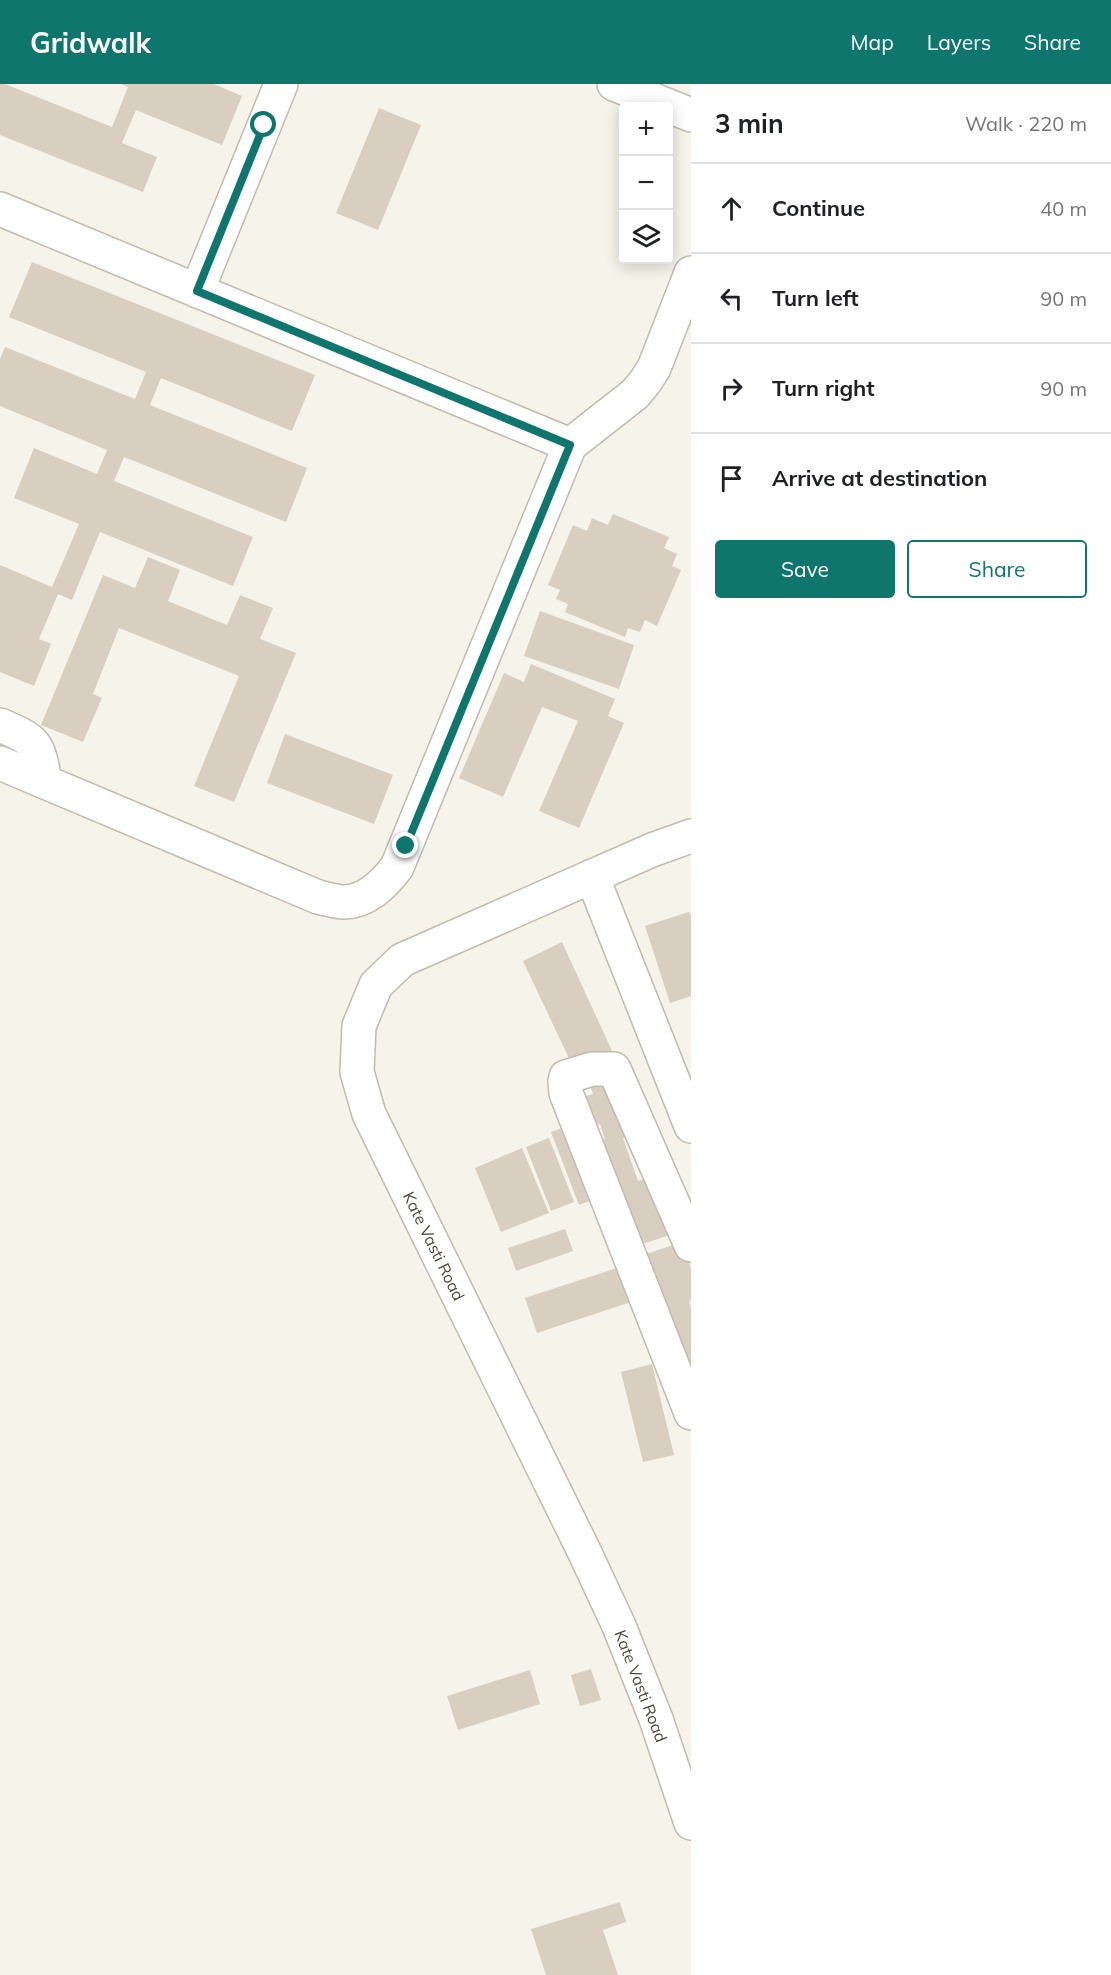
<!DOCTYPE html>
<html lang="en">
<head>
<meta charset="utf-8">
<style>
  body { margin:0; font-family:Mulish,sans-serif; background:#f6f6f6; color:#202124 }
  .controls { position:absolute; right:18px; top:18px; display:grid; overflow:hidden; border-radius:6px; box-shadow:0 3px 15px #0003 }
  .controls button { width:54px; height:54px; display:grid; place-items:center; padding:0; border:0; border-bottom:2px solid #e0e0e0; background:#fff; color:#202124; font:30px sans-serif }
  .stop { position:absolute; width:18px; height:18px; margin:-14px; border:4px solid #0f766e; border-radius:50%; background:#fff }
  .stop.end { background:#0f766e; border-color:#fff; box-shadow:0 2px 6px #0008 }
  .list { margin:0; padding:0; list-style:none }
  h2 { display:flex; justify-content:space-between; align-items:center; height:78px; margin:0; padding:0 24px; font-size:26px }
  h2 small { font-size:20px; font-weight:400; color:#757577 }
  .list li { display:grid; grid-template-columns:39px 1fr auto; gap:18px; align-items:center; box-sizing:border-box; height:90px; padding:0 24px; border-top:2px solid #e0e0e0 }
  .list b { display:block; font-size:22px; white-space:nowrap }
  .list em { font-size:20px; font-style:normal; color:#757577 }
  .actions { display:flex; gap:12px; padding:18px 24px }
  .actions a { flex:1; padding:14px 0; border:2px solid #0f766e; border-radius:6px; text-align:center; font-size:21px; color:#0f766e }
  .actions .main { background:#0f766e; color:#fff }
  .icon { flex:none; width:33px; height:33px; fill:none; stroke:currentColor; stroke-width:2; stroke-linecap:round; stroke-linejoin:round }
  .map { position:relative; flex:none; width:691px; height:1891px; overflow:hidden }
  header { display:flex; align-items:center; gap:36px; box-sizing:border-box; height:84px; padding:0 30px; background:#0f766e; color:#fff }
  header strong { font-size:28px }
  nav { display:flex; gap:33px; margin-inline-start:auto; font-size:21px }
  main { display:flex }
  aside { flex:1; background:#fff }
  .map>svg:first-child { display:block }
</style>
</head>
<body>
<header>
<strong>Gridwalk</strong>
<nav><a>Map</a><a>Layers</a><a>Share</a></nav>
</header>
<main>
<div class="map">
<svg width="691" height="1891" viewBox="0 0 691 1891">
  <rect width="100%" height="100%" fill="#f6f3eb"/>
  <!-- building -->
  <path fill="#d8cfc0" d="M0,0h5l107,43 16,-40 -7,-3h93l28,12 -20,49 -86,-35 -14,33 35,14 -14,35 -143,-57z
    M379,24l42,17 -43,105 -42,-17z
    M32,178l283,113 -23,56 -131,-53 -11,27 157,63 -21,54 -162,-65 -10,24 139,56 -20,49 -133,-54 -28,68 -14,-6 -19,45 12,5 -17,42 -34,-14v-107l52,22 27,-63 -65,-26 20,-50 63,26 10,-24 -107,-44v-47l5,-12 130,52 11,-27 -137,-55z
    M613,430l56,23 -5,11 13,6 -5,12 9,4 -24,56 -12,-6 -5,12 -12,-4 -3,9 -60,-25 3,-8 -12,-5 4,-9 -12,-5 25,-60 14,6 5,-13 16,7z
    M148,473l32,13 -12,31 59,24 13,-30 33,13 -13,31 36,14 -62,149 -40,-16 45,-110 -120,-48 -26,66 9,4 -19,44 -42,-17 62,-150 32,13z
    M540,527l94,34 -15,44 -95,-33z
    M531,580l84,35 -7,17 16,7 -45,105 -40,-17 39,-90 -36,-14 -39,90 -44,-19 45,-105 20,9z
    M285,650l108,41 -19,49 -107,-41z
    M689,828l2,4v80l-21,7 -25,-77z
    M562,858l51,111 -38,18 -52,-110z
    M614,987l22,63 -13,4 15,43 12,-4 20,58 -31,10 -47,-101 13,-5 -5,-15 -13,5 -10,-30 16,-5 -5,-14z
    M576,1039l27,73 -24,9 -28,-73z
    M549,1054l25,64 -23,9 -25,-64z
    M522,1064l27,65 -48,19 -26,-64z
    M565,1145l8,22 -57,20 -8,-23z
    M682,1158l9,27v31l-2,1 2,7v94l-48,-147z
    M629,1180l11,35 -103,34 -12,-35z
    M652,1280l22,91 -31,7 -22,-90z
    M591,1585l10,31 -21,6 -9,-31z
    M530,1586l10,34 -82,26 -11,-34z
    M620,1818l6,20 -23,8 15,45h-72l-15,-46z"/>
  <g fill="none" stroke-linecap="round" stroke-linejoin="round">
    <defs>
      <path id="minor" d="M614,0l77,31
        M0,125l570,236
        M197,207l84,-207
        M0,641c37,16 38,17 45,57
        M0,679l318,134c8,2 16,4 24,5 24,1 42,-18 55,-35l173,-422 65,-51 10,-12 9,-14 37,-95
        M691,752l-39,14 -250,110 -26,25 -17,41 -2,46 12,42 216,439 34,73 37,93 35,104
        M592,792l99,250
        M691,1161l-77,-176h-22l-26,8 -1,5 1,11 125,320"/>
    </defs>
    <!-- minor casing -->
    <use href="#minor" stroke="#c2bbad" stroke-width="36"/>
    <!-- minor -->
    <use href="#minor" stroke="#fff" stroke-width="33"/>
  </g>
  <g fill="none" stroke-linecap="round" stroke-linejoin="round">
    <!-- route -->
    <path stroke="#0f766e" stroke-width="8" d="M264,41l-67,166 373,154 -164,401"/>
  </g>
  <g text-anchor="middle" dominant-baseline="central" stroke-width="4.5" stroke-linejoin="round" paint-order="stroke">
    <!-- street labels -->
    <g font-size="16" fill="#4b4438" stroke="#fff">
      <text transform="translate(434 1162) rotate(64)">Kate Vasti Road</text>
      <text transform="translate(641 1602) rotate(69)">Kate Vasti Road</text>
    </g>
  </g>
</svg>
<div class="controls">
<button>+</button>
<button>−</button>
<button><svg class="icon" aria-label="layers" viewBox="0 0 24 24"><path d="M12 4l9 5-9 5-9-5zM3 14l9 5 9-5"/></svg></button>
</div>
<div class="stop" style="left:264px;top:41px"></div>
<div class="stop end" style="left:406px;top:762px"></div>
</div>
<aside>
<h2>3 min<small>Walk · 220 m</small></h2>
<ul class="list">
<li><svg class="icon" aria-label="ahead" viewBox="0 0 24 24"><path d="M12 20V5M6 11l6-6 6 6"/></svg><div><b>Continue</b></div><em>40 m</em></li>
<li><svg class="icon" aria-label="left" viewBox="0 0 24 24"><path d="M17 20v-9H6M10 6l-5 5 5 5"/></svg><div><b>Turn left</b></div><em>90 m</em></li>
<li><svg class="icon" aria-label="right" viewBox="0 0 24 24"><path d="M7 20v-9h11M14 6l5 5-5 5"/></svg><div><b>Turn right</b></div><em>90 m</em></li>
<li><svg class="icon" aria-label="arrive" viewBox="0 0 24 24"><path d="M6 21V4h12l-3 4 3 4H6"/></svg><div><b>Arrive at destination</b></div></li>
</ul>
<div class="actions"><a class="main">Save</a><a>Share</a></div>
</aside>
</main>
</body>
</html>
